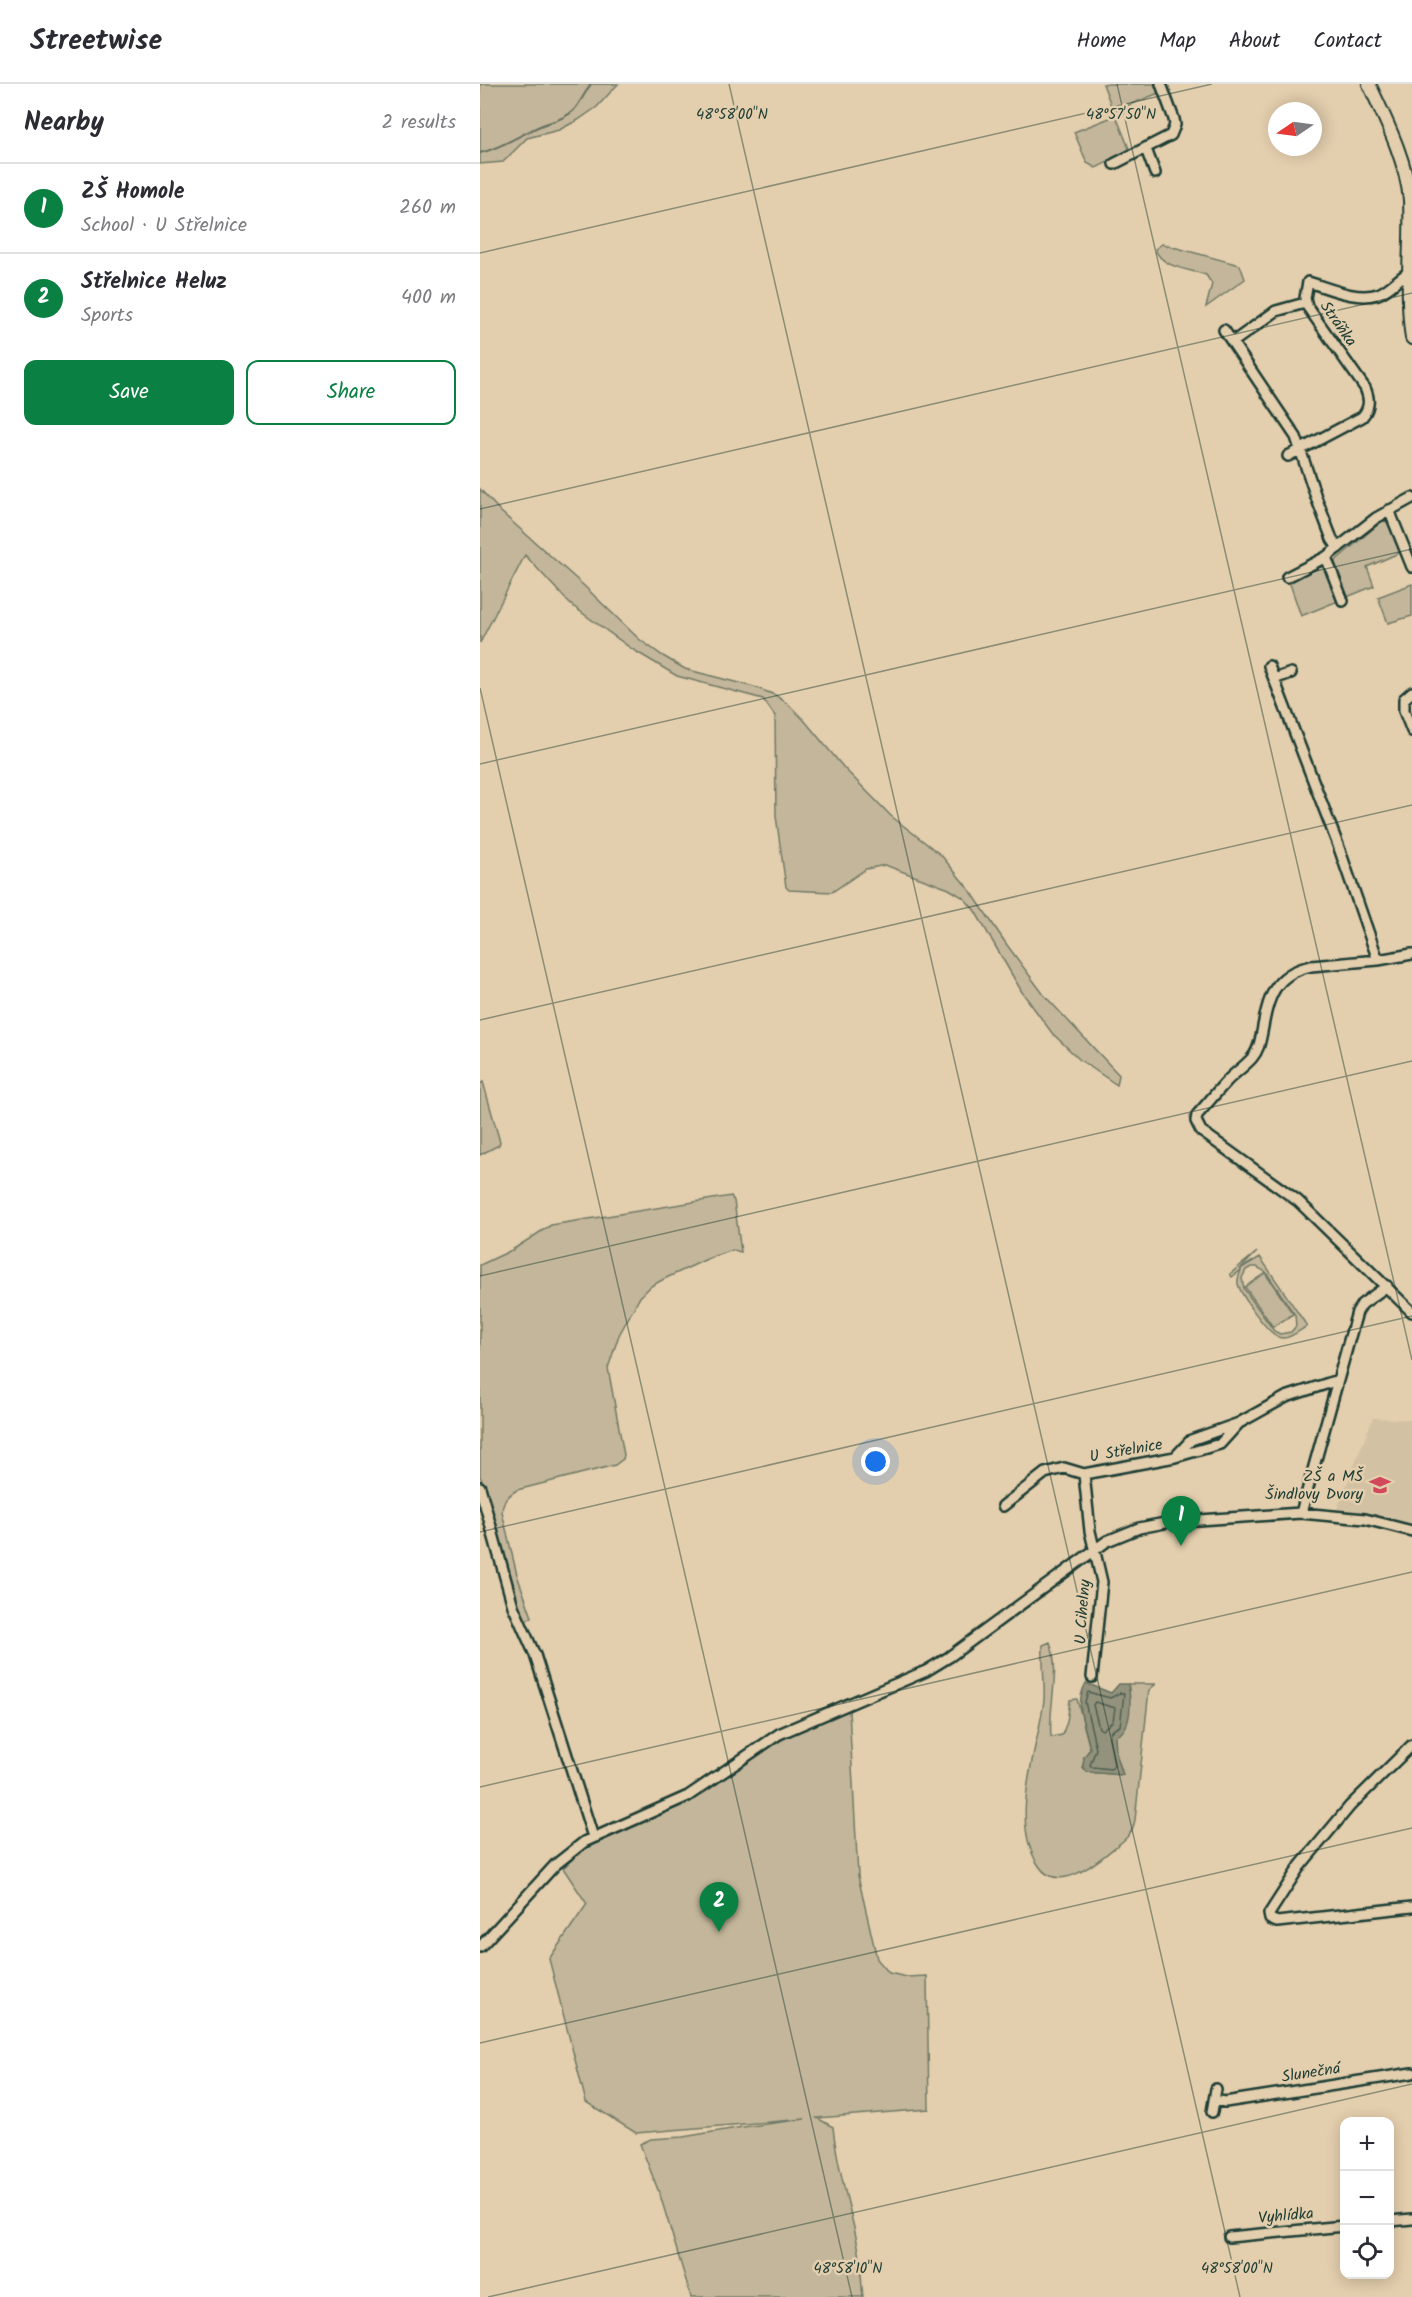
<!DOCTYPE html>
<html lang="en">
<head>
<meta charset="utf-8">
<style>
  body { margin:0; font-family:Kalam,sans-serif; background:#f7f7f7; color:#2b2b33 }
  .controls { position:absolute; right:18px; bottom:18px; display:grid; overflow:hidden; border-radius:12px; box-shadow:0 3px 15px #0003 }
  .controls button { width:54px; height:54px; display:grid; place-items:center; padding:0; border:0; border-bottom:2px solid #e1e1e2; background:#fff; color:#2b2b33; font:30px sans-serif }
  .compass { position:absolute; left:788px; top:18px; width:54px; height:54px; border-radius:50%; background:#fff; box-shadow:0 3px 15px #0003; rotate:257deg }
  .you { position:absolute; left:396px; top:1378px; width:21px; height:21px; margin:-15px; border:4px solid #fff; border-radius:50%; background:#1a73e8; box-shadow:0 0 0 9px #1a73e833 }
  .badge { display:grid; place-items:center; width:39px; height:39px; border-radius:50%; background:#0b8043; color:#fff; font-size:20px; font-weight:700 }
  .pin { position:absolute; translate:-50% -50px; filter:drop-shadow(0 2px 3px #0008) }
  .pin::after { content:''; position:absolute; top:32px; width:21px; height:18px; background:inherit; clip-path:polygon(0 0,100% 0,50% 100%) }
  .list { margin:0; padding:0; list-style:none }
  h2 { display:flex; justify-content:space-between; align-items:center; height:78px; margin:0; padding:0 24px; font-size:26px }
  h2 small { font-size:20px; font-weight:400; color:#7c7c81 }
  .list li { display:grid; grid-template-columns:39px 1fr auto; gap:18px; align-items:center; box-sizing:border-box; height:90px; padding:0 24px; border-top:2px solid #e1e1e2 }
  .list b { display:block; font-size:22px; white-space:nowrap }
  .list p { margin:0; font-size:20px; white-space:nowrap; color:#7c7c81 }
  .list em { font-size:20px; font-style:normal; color:#7c7c81 }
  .actions { display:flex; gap:12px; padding:18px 24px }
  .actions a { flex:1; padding:14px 0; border:2px solid #0b8043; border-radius:12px; text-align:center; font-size:21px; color:#0b8043 }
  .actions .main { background:#0b8043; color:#fff }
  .icon { flex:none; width:33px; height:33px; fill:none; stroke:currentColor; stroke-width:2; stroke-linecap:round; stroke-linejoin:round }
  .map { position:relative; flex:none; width:932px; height:2213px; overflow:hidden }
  header { display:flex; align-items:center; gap:36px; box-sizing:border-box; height:84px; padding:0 30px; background:#fff; border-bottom:2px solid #e1e1e2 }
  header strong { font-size:28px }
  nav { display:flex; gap:33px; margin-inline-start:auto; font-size:21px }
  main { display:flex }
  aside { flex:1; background:#fff }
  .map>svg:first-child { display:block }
</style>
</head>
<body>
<header>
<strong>Streetwise</strong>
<nav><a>Home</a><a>Map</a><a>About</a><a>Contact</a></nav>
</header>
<main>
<aside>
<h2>Nearby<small>2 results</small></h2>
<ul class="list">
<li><span class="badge">1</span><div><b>ZŠ Homole</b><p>School · U Střelnice</p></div><em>260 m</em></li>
<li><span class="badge">2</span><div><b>Střelnice Heluz</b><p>Sports</p></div><em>400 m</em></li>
</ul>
<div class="actions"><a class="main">Save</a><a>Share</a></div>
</aside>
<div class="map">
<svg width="932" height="2213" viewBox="0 0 932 2213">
  <rect width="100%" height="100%" fill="#e3cead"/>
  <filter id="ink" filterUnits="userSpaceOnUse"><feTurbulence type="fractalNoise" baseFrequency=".0167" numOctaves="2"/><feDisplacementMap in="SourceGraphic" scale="12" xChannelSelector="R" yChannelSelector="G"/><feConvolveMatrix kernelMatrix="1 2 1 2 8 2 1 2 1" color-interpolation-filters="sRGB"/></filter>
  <g filter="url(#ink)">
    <!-- built -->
    <path fill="#d2c1a2" d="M893,1334l39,2v106l-51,-13 -24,-4z"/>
    <!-- green -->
    <path fill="#c3b69a" stroke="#717a67" stroke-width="1.5" fill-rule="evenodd" d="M0,0h138l-21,23 -19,13 -19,10 -32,8 -24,24 -23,2z
      M623,0h52l4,9 -45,18 16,40 -34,17 -9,-5 -13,-31 41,-16z
      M682,160l78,21 5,14 -39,28 6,-23 -6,-9c-18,-6 -44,-7 -51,-26z
      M0,405l21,23 81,72 57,55 24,17 22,13 69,18 21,8 13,9 16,16 40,48 47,48 50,39 31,38 35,52 37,50 75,80 -2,10 -37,-25 -28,-27 -30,-41 -47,-81 -11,-13 -15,-9 -64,-24 -19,4 -34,23 -43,-2 -3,-3 -10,-71 -1,-100 -12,-17 -86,-23 -45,-27 -62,-45 -45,-49 -45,88z
      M902,437l6,1 13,30 -34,15 7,19 -27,11 -13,-35z
      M839,483l6,1 13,33 -37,15 -12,-35z
      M932,500v32l-24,7 -10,-26z
      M3,998l17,60 -1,3 -19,10v-71z
      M251,1112l3,5 7,51 -8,-2 -26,9 -43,20 -13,7 -11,11 -21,38 -11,33 16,87 -1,4 -8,6 -98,25c-10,6 -14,11 -15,22l15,63 15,42 -7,4c-20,-46 -25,-98 -45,-145v-211l32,-15 39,-25z
      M777,1168l-17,17 20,-12 47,69c-7,4 -17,13 -25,12 -12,0 -41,-43 -44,-54 -1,-5 1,-9 3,-14l-9,7 -2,-3zM771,1183h6l9,5 29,43 1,11 -5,6 -11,2 -6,-3 -30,-42 -2,-11 4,-8z
      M785,1189l28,41 -20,13 -28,-40z
      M570,1558c11,32 -2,62 1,95l11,-2 5,-13 3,-22 7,-1 13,50 -6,8 -1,10 4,5 36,3c-4,-12 -11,-28 -8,-41 5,-18 17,-32 13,-50h28l-7,6 -14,130c-1,4 -2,10 -5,13 -3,6 -11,11 -17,16 -17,14 -55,46 -74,17 -31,-46 -1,-116 5,-166 1,-16 -2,-38 -1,-55z
      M369,1627l9,165 19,83 12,14 18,4 20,-1 2,133 -112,9 16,9c4,42 18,82 26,124 2,15 2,30 4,46h-172l-31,-102 -20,-51 11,-5 32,-2 60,-10 62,-8 -169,14 -50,-31 -37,-143 38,-55 -24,-36 18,-17 25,-14 76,-34 38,-22 52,-36 51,-27z"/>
    <!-- water -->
    <path fill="#93927c" stroke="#65705f" stroke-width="1.5" d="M606,1599l25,10 8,-9h9c3,15 5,47 -13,52l1,17 7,22 -36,-3 -4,-5 1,-10 6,-8c-4,-23 -17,-43 -4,-66z"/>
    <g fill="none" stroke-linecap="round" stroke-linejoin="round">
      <!-- shore -->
      <path stroke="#4d5f51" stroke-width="1.5" d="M608,1608l22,6 10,-5 4,1 -4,32 -9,5 -2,5 5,30 -3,3 -19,-2 -2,-2 6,-16 -11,-47z
        M615,1618l20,6 -2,13 -11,9 -3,-2 -6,-23z"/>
      <!-- stream -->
      <path stroke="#65705f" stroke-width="2" d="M0,69c21,-5 40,-18 60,-27 12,-5 23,-6 33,-15 7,-7 12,-19 18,-27"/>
      <defs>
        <path id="street" d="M666,65l9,24
          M634,80l57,-29 4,-10 -1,-6 -13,-35
          M744,246l72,107 20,60 16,42 6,9
          M753,258l43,-31 29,-8
          M808,372l74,-39c8,-9 8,-18 3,-29l-58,-82 -2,-8 3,-16c21,6 48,19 70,12 11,-4 21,-16 31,-22
          M909,426l23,57
          M846,473l17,44
          M807,493l39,-20 50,-39 36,-20
          M789,582l69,179 40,115
          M794,595l17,-6
          M932,608l-8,7v12l8,20
          M932,870l-34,6 -67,6c-38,8 -43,33 -49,66 -2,9 -3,18 -10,26 -8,9 -19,16 -27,25 -10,11 -19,22 -28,32l-1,6 5,10 97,70 114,111
          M695,1373l16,-17 48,-17 47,-26 52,-17
          M604,1390l6,57 12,51 -10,95
          M0,1403l33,119 22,49 58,182
          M523,1422l42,-33 19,-5 20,6 91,-17 45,-13 19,-21
          M821,1429l56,-201 5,-8 25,-18
          M932,1661l-62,61 -50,60 -31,48 1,5 7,3 135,-15
          M0,1863l75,-82 29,-23 104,-46 91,-62 147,-63 23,-14 158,-116 32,-13 31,-6 131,-9 64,6 47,12
          M734,2016l11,2 187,-29
          M732,2028l4,-23
          M910,2137l22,-2
          M749,2153l115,-11"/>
        <path id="secondary" d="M889,0c17,37 37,75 41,116 2,46 -5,92 2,138"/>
      </defs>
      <!-- street casing -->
      <use href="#street" stroke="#1f3d34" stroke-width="14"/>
      <!-- secondary casing -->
      <use href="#secondary" stroke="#1f3d34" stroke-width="16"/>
      <!-- street -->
      <use href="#street" stroke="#e3cead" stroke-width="9"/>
      <!-- secondary -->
      <use href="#secondary" stroke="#e3cead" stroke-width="12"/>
    </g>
  </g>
  <!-- ticks -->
  <path fill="none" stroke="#1f3d34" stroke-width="1.5" stroke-opacity="0.45" d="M249,0l511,2213M637,0l295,1276M0,169l732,-169M0,425l932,-216M0,604l372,1609M0,680l932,-215M0,936l932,-215M0,1192l932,-215M0,1448l932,-216M0,1703l932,-215M0,1959l932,-215M8,2213l924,-213"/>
  <!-- icons -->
  <defs>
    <symbol id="school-bare" viewBox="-9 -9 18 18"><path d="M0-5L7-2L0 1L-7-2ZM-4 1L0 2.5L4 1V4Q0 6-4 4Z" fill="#d1495b" stroke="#e3cead" stroke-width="2.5" paint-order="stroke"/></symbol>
  </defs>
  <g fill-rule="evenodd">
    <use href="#school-bare" x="885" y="1386" width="30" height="30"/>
  </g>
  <g text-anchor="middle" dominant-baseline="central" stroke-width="5" stroke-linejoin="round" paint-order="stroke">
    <!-- street labels -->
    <g font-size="16" fill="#1f3d34" stroke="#e3cead">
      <text transform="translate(858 240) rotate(55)">Stráňka</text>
      <text transform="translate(646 1367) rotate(-10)">U Střelnice</text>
      <text transform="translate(603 1528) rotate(-86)">U Cihelny</text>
      <text transform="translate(831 1989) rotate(-9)">Slunečná</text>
      <text transform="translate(806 2132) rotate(-5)">Vyhlídka</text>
    </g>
    <!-- poi labels -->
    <g font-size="16" fill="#1f3d34" stroke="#e3cead" text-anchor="end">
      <text x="883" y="1392">ZŠ a MŠ<tspan x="883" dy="18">Šindlovy Dvory</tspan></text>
    </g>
  </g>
  <g font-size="15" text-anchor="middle" fill="#1f3d34" stroke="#e3cead" stroke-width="5" stroke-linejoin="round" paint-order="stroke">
    <text x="641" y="35">48°57'50"N</text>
    <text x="252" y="35">48°58'00"N</text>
    <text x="368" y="2189">48°58'10"N</text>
    <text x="757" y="2189">48°58'00"N</text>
  </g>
</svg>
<div class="controls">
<button>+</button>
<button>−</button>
<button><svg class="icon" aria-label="locate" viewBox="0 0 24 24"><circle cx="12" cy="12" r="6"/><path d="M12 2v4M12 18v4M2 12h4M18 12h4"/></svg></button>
</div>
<svg class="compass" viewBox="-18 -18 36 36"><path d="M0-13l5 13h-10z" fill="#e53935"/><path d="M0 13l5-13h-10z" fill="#7c7c81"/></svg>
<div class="you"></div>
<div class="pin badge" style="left:701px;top:1462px">1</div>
<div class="pin badge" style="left:239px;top:1848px">2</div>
</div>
</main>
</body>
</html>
